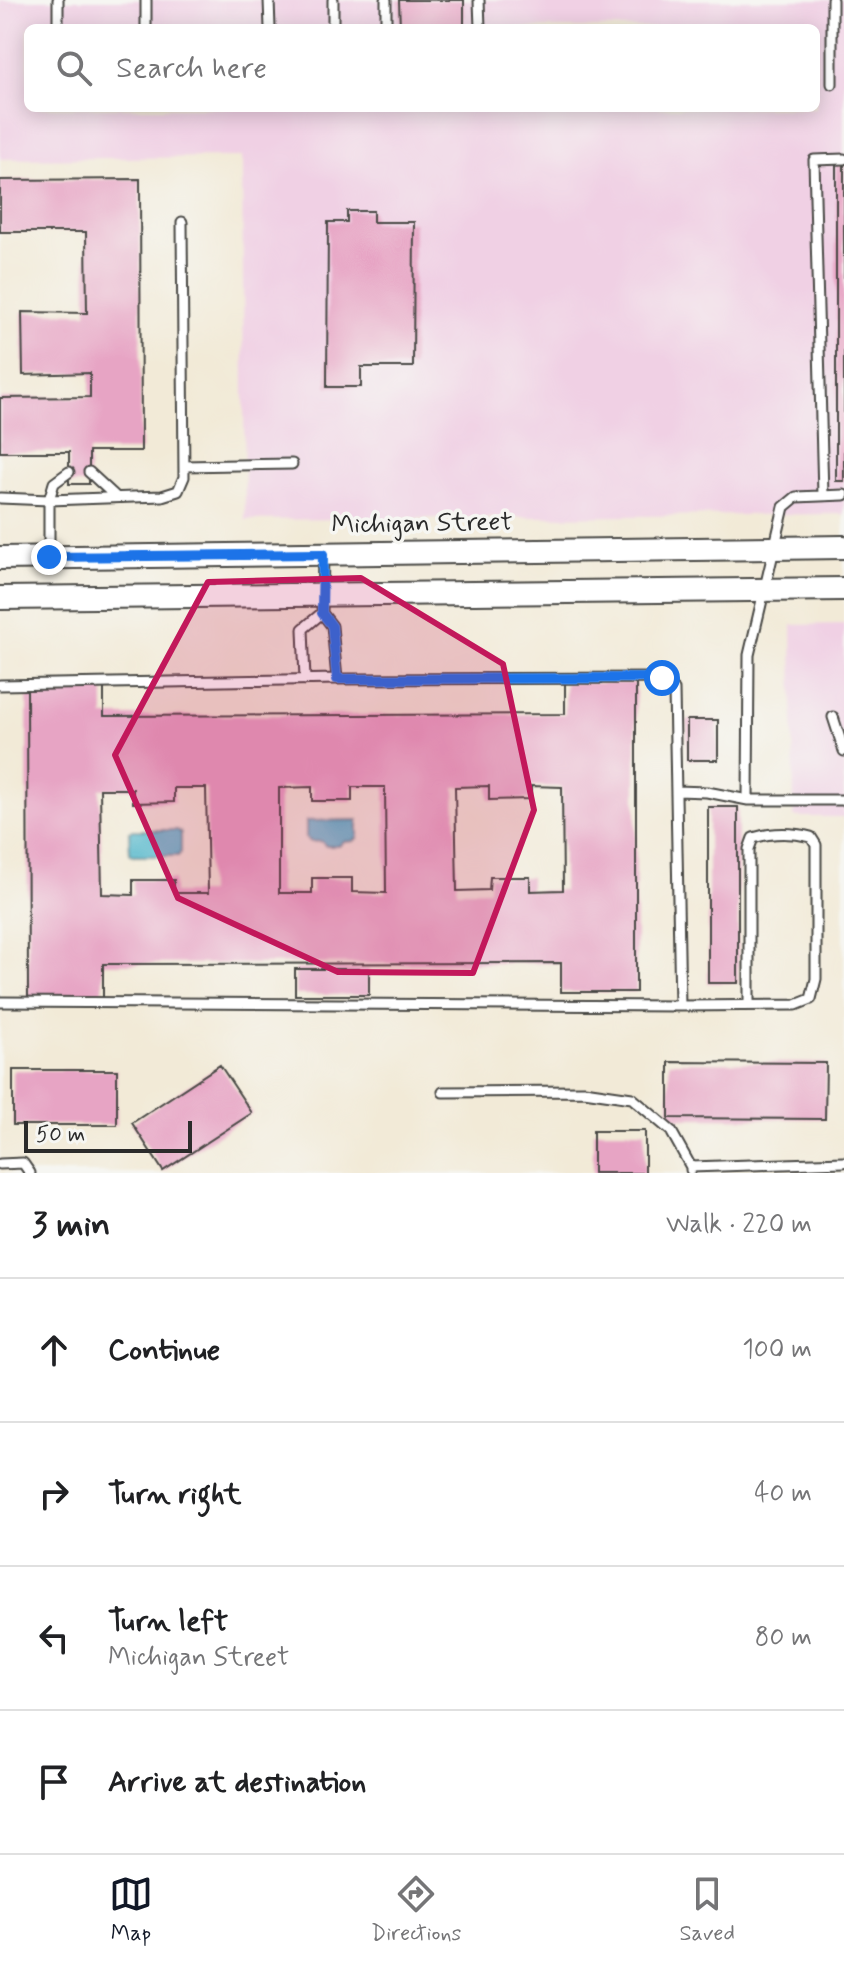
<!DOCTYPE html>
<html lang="en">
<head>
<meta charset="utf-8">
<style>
  body { margin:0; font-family:Mynerve,sans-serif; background:#f6f6f6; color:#202124 }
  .scale { position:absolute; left:24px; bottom:20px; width:168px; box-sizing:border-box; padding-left:8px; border:4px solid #2b2b2b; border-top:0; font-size:22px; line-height:28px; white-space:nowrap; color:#2b2b2b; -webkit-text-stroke:6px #f6f6f2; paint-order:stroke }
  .stop { position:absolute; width:24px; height:24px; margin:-18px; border:6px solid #1a73e8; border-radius:50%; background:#fff }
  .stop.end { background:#1a73e8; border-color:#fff; box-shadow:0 2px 8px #0008 }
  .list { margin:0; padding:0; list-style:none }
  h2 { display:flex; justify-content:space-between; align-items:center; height:104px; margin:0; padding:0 32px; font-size:34px }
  h2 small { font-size:26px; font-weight:400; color:#757577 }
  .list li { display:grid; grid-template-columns:52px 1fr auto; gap:24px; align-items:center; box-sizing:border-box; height:144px; padding:0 32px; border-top:2px solid #e0e0e0 }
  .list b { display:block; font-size:30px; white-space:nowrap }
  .list p { margin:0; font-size:26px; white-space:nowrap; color:#757577 }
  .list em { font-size:26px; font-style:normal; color:#757577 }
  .icon { flex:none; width:44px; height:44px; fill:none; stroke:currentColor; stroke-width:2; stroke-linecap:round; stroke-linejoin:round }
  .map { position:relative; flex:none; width:844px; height:1173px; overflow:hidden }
  .search { position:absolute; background:#fff; box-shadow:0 4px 20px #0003; left:24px; right:24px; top:24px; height:88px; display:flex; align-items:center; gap:20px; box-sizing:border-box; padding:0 28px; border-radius:12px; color:#757577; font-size:30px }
  .sheet { height:680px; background:#fff }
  nav { display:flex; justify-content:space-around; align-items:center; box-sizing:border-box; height:112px; border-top:2px solid #e0e0e0; background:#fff; font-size:22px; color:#757577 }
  nav a { display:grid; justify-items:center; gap:4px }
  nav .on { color:#111827 }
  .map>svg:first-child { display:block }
</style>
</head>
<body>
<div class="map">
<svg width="844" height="1173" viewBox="0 0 844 1173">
  <rect width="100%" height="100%" fill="#f6f6f2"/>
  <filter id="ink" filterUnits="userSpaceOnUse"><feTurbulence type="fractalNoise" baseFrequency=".0125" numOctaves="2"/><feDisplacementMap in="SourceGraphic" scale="16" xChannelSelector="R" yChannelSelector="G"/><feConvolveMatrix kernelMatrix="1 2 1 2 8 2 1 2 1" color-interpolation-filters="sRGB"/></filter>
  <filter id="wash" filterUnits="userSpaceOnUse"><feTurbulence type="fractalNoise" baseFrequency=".006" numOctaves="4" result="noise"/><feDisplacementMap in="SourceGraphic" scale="32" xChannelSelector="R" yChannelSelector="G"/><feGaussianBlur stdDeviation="1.8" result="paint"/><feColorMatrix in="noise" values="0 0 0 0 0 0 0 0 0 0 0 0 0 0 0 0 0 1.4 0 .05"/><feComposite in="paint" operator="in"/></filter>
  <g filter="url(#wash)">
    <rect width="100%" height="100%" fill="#f2ead7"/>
    <!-- built -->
    <path fill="#f0d0e4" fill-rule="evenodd" d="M0,0h844v514l-599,6 -3,-363 -242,2zM28,28h788v80h-788z
      M844,624v193h-50l-2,-192z"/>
    <!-- water -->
    <path fill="#4bb4c9" stroke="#3b707a" stroke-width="2" d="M358,820v17l-4,4 -11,1 -4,4h-13l-5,-5 -10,1 -5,-4v-17z
      M132,830h45l4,3v19l-3,4h-45l-3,-3 -1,-20z"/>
    <g id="blocks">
      <!-- building -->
      <path fill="#e7a4c4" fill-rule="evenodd" d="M399,0h65v27h-64z
        M836,164h8v317h-8z
        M140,179l1,272h-52v33h-20v-32h-69v-54l90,-1v-24l-67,2 -1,-63 65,1 -1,-81h-86v-52z
        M347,211h26v11h41l-1,145h-52v20h-34l1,-165h19z
        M565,683h71v309h-75v-29l-458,1v34l-75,1 -1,-313h77v30l461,-2zM489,786v14l42,-1v-13l31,1 1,103 -33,1v-14h-40l-1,13 -32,1 -2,-104zM312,787v14h40v-14h33l1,106 -34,-1v-14h-40v15h-33v-105zM174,788h32l2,105h-34v-13h-41v15l-31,-1 -2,-105h33v14l41,-1z
        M687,720h31v40h-31z
        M708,807h30v176h-30z
        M295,969h74v26h-74z
        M669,1062l157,1 -1,56 -156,-1z
        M220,1065l32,48 -89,58 -31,-48z
        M13,1070h104v55h-104z
        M593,1131h52v42h-52z"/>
    </g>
  </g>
  <g filter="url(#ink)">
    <use href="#blocks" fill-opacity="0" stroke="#494845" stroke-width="2"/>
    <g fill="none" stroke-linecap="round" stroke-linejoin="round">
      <defs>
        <path id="service" d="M58,0v28
          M146,0v28
          M269,0l1,28
          M333,0v28
          M386,0v28
          M479,0l1,28
          M832,84v-84
          M184,466l108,-2
          M89,472l27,25
          M823,495l-9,-335 30,-1
          M844,495l-48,2 -12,10 -35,148 -1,145h96
          M0,498l49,2 5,-17 15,-11
          M323,554l-1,59 10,13 5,53
          M49,557v-57l113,-4 16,-5 6,-14 -2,-255
          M305,680l-2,-51 19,-16
          M0,685l337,-6 325,-1 12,12 6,316 -680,-4
          M833,717l11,34
          M677,791l30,1 41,8
          M680,1006l116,-1 15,-6 5,-20v-134l-5,-8c-20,-5 -38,-5 -58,1l-4,11v156
          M443,1092l141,-1 48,7 39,33 20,36
          M0,1164l23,-1 7,10
          M691,1170v-3l153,-5"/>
        <path id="tertiary" d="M0,558l844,-11
          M0,598l844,-9"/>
      </defs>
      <!-- service casing -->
      <use href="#service" stroke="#494845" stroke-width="13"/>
      <!-- tertiary casing -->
      <use href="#tertiary" stroke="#494845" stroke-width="26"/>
      <!-- service -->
      <use href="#service" stroke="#fff" stroke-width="9"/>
      <!-- tertiary -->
      <use href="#tertiary" stroke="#fff" stroke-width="22"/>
    </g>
  </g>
  <g fill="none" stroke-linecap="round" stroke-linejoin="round" filter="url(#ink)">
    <!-- route -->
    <path stroke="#1a73e8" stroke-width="10" d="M49,557l274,-3 -1,59 10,13 5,53 325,-1"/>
  </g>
  <!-- marked area -->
  <path fill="#c2185b" fill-opacity="0.2" stroke="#c2185b" stroke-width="6" stroke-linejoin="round" d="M361,578l142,86 31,146 -61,163 -135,-1 -160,-74 -63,-143 93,-173z"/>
  <g text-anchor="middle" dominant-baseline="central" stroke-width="7" stroke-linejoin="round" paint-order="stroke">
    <!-- street labels -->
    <g font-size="26" fill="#2b2b2b" stroke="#f6f6f2">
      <text transform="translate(422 524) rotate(-1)">Michigan Street</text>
    </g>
  </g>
</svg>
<div class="scale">50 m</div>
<div class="stop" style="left:662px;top:678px"></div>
<div class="stop end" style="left:49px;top:557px"></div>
<div class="search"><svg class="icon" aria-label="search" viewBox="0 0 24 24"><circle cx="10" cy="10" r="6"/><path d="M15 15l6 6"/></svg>Search here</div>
</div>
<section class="sheet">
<h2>3 min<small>Walk · 220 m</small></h2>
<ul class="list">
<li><svg class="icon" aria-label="ahead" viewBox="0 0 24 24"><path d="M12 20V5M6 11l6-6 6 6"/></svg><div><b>Continue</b></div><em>100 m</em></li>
<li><svg class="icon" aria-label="right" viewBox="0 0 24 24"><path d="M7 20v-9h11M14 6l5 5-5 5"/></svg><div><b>Turn right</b></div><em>40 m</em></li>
<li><svg class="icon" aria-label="left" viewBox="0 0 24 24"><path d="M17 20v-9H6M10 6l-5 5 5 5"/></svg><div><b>Turn left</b><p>Michigan Street</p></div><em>80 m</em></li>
<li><svg class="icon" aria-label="arrive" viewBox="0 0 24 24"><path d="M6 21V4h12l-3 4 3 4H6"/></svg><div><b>Arrive at destination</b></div></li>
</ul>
</section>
<nav>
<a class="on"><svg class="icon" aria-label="map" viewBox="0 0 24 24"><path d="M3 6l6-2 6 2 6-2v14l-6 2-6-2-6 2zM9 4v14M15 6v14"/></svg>Map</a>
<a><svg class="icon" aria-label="directions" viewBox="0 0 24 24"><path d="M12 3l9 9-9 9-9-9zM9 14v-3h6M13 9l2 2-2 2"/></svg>Directions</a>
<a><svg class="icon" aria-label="saved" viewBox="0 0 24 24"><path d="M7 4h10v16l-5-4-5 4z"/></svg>Saved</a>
</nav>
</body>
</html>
